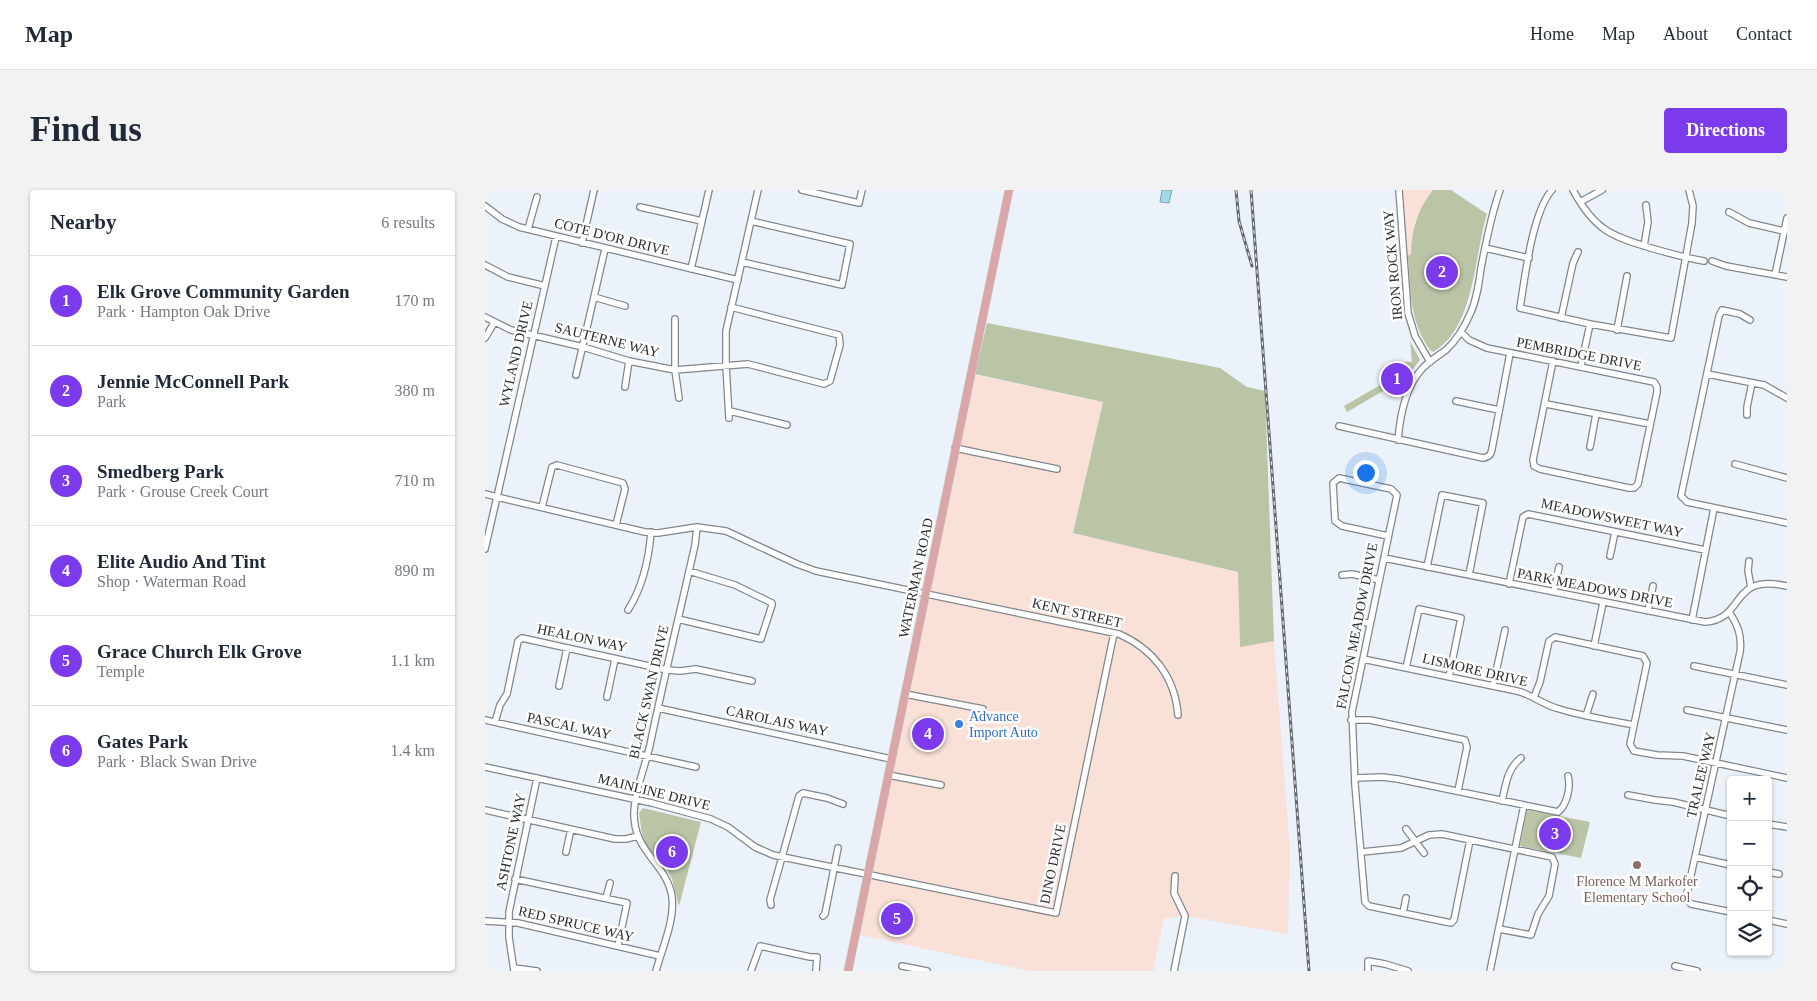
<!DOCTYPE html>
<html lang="en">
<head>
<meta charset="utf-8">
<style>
  body { margin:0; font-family:Georgia,serif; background:#f2f2f3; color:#1f2937 }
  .controls { position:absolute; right:15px; bottom:15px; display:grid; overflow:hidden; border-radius:5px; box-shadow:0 1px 4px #0004 }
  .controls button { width:45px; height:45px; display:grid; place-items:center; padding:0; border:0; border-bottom:1px solid #e0e1e3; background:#fff; color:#1f2937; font:25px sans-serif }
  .you { position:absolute; left:880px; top:282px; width:18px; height:18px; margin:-12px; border:4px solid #fff; border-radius:50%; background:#1a73e8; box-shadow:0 0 0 8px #1a73e833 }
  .badge { display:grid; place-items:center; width:32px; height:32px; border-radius:50%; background:#7c3aed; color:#fff; font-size:16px; font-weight:700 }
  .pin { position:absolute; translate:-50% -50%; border:2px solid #fff; box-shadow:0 1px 5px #0006 }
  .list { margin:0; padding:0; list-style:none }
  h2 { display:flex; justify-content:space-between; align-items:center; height:65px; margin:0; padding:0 20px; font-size:21px }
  h2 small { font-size:16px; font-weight:400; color:#747a83 }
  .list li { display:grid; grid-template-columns:32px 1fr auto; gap:15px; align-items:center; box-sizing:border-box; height:90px; padding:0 20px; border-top:1px solid #e0e1e3 }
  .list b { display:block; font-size:19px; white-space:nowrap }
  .list p { margin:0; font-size:16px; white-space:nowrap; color:#747a83 }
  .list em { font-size:16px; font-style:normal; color:#747a83 }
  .icon { flex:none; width:28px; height:28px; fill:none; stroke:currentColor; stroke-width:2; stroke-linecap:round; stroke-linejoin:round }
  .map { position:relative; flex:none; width:1302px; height:781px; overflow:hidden; border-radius:5px }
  header { display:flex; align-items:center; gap:30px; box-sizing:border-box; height:70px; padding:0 25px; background:#fff; border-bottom:1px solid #e0e1e3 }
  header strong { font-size:24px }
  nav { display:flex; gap:28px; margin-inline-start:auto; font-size:18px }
  .intro { display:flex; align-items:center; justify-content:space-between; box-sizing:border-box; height:120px; padding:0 30px }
  h1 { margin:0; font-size:35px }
  .button { padding:12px 22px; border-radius:5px; background:#7c3aed; color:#fff; font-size:18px; font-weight:700 }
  main { display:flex; gap:30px; padding:0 30px }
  aside { flex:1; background:#fff; border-radius:5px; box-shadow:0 1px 4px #0004 }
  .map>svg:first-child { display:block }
</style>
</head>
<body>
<header>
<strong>Map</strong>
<nav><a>Home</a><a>Map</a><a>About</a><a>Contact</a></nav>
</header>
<div class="intro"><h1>Find us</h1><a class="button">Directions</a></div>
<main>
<aside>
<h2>Nearby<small>6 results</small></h2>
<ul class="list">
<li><span class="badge">1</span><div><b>Elk Grove Community Garden</b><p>Park · Hampton Oak Drive</p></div><em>170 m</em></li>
<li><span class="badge">2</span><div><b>Jennie McConnell Park</b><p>Park</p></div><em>380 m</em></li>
<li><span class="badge">3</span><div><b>Smedberg Park</b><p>Park · Grouse Creek Court</p></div><em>710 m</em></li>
<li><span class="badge">4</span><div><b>Elite Audio And Tint</b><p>Shop · Waterman Road</p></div><em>890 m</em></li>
<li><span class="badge">5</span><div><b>Grace Church Elk Grove</b><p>Temple</p></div><em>1.1 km</em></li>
<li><span class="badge">6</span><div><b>Gates Park</b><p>Park · Black Swan Drive</p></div><em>1.4 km</em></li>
</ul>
</aside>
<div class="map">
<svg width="1302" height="781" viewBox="0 0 1302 781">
  <rect width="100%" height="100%" fill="#ebf2f9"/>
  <!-- industrial -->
  <path fill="#f9e1d7" d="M918,0h30l-4,5 -14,28 -4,21v11l-3,1z
    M486,184l132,28 -30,131 165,39 2,74 34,-5 16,211 -2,82 -103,-18 -21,3 -11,52h-123l-175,-37z"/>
  <!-- green -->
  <path fill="#bac5a6" d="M948,0h18l36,24c-13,41 -12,114 -54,138l-2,-1c-22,-28 -20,-62 -23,-95l3,-2c0,-23 7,-46 22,-64z
    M502,133l233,45 27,19 18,4 9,250 -34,6 -2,-75 -165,-39 30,-131 -128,-28z
    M925,151l10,19 -11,14 -9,21 -17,-4 -36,21 -3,-6 38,-22 21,-22h9z
    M158,618l58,14 -22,84 -7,-27 -6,-11 -19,-22 -5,-12 -3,-21z
    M1042,620l63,12 -9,36 -61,-12z"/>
  <!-- water -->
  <path fill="#a1d9e6" stroke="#7da5af" d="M677,0h10l-3,13 -9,-1z"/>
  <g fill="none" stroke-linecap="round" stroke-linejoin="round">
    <defs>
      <path id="minor" d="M317,0l57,13 3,-13
        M914,0l9,123 7,23 15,26
        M1067,0c-20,23 -27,87 -32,118l70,16 81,14 21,-115 1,-17 -4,-16
        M1088,0c21,39 37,46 78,58 17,5 35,10 53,13
        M1095,12l22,-12
        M0,16l17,13 17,8 219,53
        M155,17l62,14
        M1244,22l20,11 35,8
        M43,39l9,-32
        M97,53l12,-53
        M1159,56l4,-24 -2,-17
        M1000,58l44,10
        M1227,71l14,5 61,11
        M257,72l100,23 8,-41 -99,-23
        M0,75l23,12 37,9
        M206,79l18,-79
        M1290,85l12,-57
        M109,107l31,9
        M0,127l26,13 72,17 46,14 46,9 73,-6 76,20 6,-3 10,-36 -1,-10 -108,-28
        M1076,128l12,-55 5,-11
        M190,129v51l4,28
        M1265,130l-10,-6 -18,-4 -3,6 -38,180 6,6 100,21
        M1132,140l10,-54
        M976,142l8,8 18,8 167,34 3,5v5l-19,92 -4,4h-5l-89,-19 -6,-3 -1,-6 20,-99
        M0,148l9,-15
        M1096,176l9,-42
        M1222,184l57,11 23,13
        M91,185l29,-126
        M140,197l4,-26
        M971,211l43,9
        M1061,214l104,20
        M245,221l57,14
        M1262,225v-8l5,-24
        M244,228l-3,-53v-34l32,-141
        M854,236l144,32c6,-1 8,-3 9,-9l18,-96
        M913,250c2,-24 7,-53 24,-71 7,-8 16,-13 24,-19 11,-10 19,-24 25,-38 6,-14 8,-29 10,-44 5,-26 10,-53 19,-78
        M1105,257l6,-33
        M470,258l102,21
        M1250,274l52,14
        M0,304l12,3 59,-260
        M57,317l10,-40 5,-2 66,18 2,6 -9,36
        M903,346l-46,-10 -7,-5 -2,-38 6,-5 52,11 6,6 -45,217 3,73 10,117 4,4 82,17 3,-3 16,-80
        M0,359l12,-52 148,35 13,1 39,-6 29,4 71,33 19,7 303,63c34,15 56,43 59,81
        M1125,366l5,-24
        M899,368l321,64c42,-3 23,-49 82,-36
        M1264,371l-1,10 3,16
        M942,377l15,-72 41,8 -14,72
        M857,385l10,-1 27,6
        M1024,394l14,-67 5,-3 177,36
        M1069,402l5,-25
        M143,420c14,-22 21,-52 23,-78
        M1163,421l5,-25
        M1244,422c9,13 13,24 11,40l-54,246 5,6 40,8
        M193,429l83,20 11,-34v-2l-37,-18 -46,-14
        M1207,430l22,-112
        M872,432l12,1
        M1109,456l9,-43
        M878,469l154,32c14,3 25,13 39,17 25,8 52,12 78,17
        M1209,476l93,19
        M921,478l13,-59 42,9 -12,59
        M74,496l8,-38
        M1008,496l12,-56
        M420,504l78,15
        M122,507l8,-38
        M1049,507l6,-15 9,-41 6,-4 88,19 4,7 -17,81 4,7 23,4 26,1 104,22
        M173,518l233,51
        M1202,520l100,20
        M1101,526l7,-22
        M0,530l211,47
        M866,530h19l95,20 2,7 -9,44
        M10,532l5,-17 7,-11 11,-53 4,-3 145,32 13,1 16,-2 56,12
        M0,577l167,36 59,16 17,8 27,20 18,8 283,58 58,-280
        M403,585l53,10
        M871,588l26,-1 16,2 160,33c9,-7 13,-25 10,-36
        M1143,605l27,5 18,2 58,14
        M1017,611c4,-17 5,-32 19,-43
        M0,620l130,29h11l12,-3
        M1283,634l19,3
        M921,639l18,24
        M81,662l5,-23
        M877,662l39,-4 28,-13 13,-1 110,23 3,7 -6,32 -11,18 -7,21 -32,-6
        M1210,667l36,8
        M1283,682l11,2
        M30,689l112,24 -9,43
        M121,708l4,-15
        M286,715l-1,-5 29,-104 4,-3 24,5 16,6
        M918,723l3,-15
        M338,726l2,-2 13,-66
        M1283,730l19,4
        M0,731l33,2 142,33
        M417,776l25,5
        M1190,776l22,5
        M29,778l23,3
        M29,781l-5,-34v-25l28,-134
        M171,781c6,-23 19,-50 16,-74 -5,-34 -39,-44 -38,-85 1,-22 11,-45 16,-67 14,-67 30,-133 45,-200l2,-18
        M266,781l9,-25 50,11h7l-1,14
        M689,781l11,-55 -11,-23 1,-17
        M883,781v-10l17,3 23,7
        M1005,781l34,-166"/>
      <path id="major" d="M363,781l161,-781"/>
    </defs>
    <!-- minor casing -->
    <use href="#minor" stroke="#80868c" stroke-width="8"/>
    <!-- major casing -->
    <use href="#major" stroke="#d0d1d1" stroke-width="9"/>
    <!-- minor -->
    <use href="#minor" stroke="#fff" stroke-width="5.5"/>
    <!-- major -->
    <use href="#major" stroke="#d9a7a7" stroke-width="8"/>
    <defs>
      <path id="rail" d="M751,0l3,31 13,45
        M766,0l58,781"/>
    </defs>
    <!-- rail casing -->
    <use href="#rail" stroke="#64676c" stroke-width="3"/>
    <!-- rail -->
    <use href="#rail" stroke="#fefefe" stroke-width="1" stroke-dasharray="4" stroke-linecap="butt"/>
  </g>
  <!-- markers -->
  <circle fill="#3f7fe0" stroke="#fefefe" stroke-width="2" cx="474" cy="534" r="5"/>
  <circle fill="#8d6e63" stroke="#fefefe" stroke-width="2" cx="1152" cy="675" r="5"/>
  <g text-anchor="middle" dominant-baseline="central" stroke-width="5" stroke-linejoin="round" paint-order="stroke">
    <!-- street labels -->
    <g font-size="14" fill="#2a2c2f" stroke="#fefefe">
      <text transform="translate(127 47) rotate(14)">COTE D'OR DRIVE</text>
      <text transform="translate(908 75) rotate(-95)">IRON ROCK WAY</text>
      <text transform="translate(122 150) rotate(14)">SAUTERNE WAY</text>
      <text transform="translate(31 164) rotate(-77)">WYLAND DRIVE</text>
      <text transform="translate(1094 164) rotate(11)">PEMBRIDGE DRIVE</text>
      <text transform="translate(1127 328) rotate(12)">MEADOWSWEET WAY</text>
      <text transform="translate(431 388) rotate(-78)">WATERMAN ROAD</text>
      <text transform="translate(1110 398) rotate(11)">PARK MEADOWS DRIVE</text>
      <text transform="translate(592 423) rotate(13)">KENT STREET</text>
      <text transform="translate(872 436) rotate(-79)">FALCON MEADOW DRIVE</text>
      <text transform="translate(97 448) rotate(12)">HEALON WAY</text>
      <text transform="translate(990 480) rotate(13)">LISMORE DRIVE</text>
      <text transform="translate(164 502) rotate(-77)">BLACK SWAN DRIVE</text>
      <text transform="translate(292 531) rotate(12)">CAROLAIS WAY</text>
      <text transform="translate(84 536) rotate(12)">PASCAL WAY</text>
      <text transform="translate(1216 585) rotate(-77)">TRALEE WAY</text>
      <text transform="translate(169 602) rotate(14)">MAINLINE DRIVE</text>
      <text transform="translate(26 652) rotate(-78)">ASHTONE WAY</text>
      <text transform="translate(568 674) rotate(-78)">DINO DRIVE</text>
      <text transform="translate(91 734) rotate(13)">RED SPRUCE WAY</text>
    </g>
    <!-- shop labels -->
    <g font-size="14" fill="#366cbe" stroke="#fefefe" text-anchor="start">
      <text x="484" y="526">Advance<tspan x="484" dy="16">Import Auto</tspan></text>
    </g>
    <!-- education labels -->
    <g font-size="14" fill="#785e54" stroke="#fefefe">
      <text x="1152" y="691">Florence M Markofer<tspan x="1152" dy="16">Elementary School</tspan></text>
    </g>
  </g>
</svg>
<div class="controls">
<button>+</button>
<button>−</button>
<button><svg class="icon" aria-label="locate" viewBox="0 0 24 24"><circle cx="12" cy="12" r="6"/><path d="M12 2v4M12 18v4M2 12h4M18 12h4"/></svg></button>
<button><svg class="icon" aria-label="layers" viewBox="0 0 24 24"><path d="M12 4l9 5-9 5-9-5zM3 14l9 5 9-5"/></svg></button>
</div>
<div class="you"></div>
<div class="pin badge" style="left:912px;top:189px">1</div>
<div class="pin badge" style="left:957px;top:82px">2</div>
<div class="pin badge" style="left:1070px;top:644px">3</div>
<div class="pin badge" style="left:443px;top:544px">4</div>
<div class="pin badge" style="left:412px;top:729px">5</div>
<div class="pin badge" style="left:187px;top:662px">6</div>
</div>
</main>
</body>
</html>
